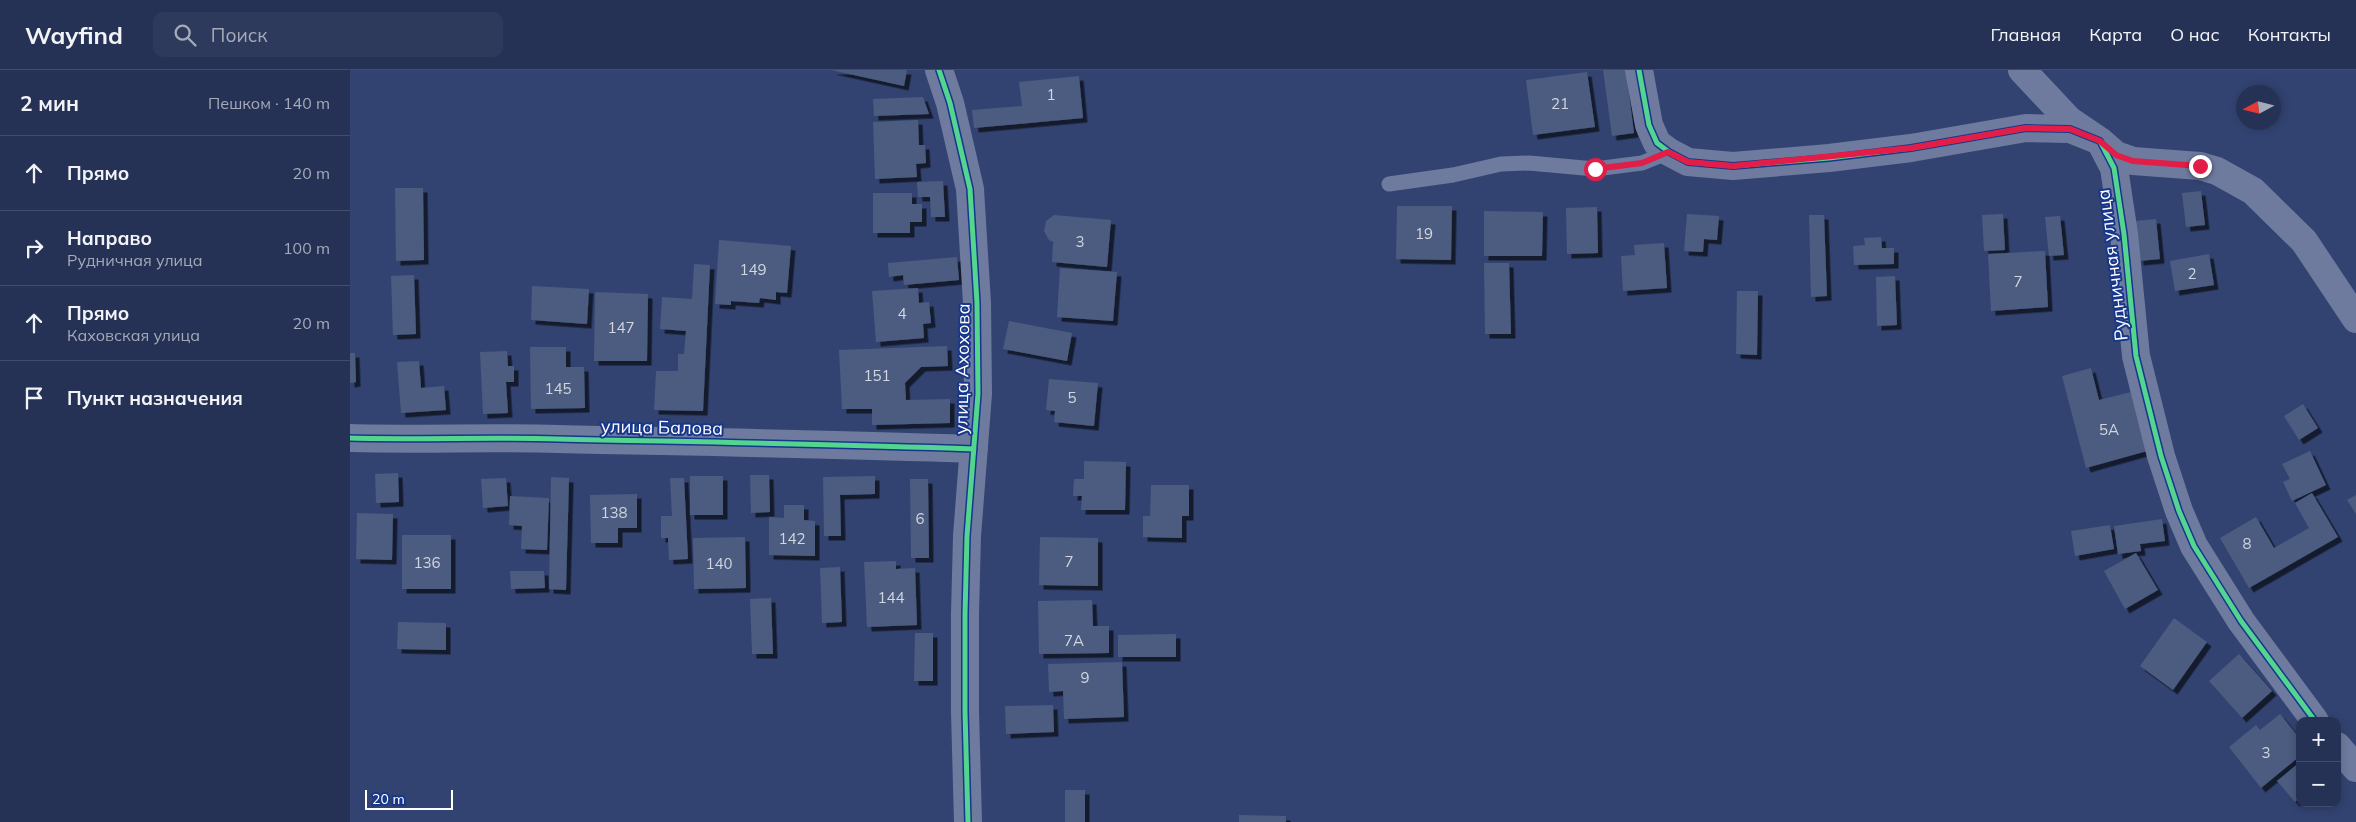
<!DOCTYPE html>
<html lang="ru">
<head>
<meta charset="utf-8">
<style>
  body { margin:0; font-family:Mulish,sans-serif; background:#2e3a5b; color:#f1f3f6 }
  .controls { position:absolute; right:15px; bottom:15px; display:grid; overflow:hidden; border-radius:10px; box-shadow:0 2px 8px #0003 }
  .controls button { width:45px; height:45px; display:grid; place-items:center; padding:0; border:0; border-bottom:1px solid #424d6c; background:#263255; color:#f1f3f6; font:25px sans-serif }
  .compass { position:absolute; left:1886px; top:15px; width:45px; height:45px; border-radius:50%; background:#263255; box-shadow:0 2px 8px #0003; rotate:263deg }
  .scale { position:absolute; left:15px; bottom:12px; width:88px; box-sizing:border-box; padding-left:5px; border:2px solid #fff; border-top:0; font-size:14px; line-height:18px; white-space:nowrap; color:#fff; -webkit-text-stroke:4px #17378c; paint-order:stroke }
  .stop { position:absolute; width:15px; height:15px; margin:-11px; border:4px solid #e11d48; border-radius:50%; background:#fff }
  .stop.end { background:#e11d48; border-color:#fff; box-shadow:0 1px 5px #0008 }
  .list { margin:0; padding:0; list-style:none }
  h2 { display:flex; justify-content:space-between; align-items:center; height:65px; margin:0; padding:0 20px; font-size:21px }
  h2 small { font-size:16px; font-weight:400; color:#a4aab9 }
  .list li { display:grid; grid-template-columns:32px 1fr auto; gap:15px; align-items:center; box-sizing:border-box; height:75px; padding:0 20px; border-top:1px solid #424d6c }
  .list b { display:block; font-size:19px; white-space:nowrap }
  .list p { margin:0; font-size:16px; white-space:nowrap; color:#a4aab9 }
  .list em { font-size:16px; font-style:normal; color:#a4aab9 }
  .icon { flex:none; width:28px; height:28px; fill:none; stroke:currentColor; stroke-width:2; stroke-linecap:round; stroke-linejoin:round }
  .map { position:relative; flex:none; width:2006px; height:752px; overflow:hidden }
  header { display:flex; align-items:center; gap:30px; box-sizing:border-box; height:70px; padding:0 25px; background:#263255; border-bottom:1px solid #424d6c }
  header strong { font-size:24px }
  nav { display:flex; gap:28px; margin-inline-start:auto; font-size:18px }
  .search { width:350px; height:45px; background:#2e3a5b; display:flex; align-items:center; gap:12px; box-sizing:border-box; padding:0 18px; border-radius:10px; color:#a4aab9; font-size:19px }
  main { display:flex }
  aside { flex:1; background:#263255 }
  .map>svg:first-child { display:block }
</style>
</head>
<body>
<header>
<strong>Wayfind</strong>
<div class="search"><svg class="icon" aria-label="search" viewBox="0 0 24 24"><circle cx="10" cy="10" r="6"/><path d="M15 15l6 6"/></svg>Поиск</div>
<nav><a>Главная</a><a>Карта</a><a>О нас</a><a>Контакты</a></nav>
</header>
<main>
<aside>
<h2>2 мин<small>Пешком · 140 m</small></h2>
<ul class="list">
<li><svg class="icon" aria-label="ahead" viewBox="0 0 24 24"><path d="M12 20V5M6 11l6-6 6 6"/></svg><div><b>Прямо</b></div><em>20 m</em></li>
<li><svg class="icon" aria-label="right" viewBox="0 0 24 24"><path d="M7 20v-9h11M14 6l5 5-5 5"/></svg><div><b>Направо</b><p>Рудничная улица</p></div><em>100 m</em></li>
<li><svg class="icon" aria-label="ahead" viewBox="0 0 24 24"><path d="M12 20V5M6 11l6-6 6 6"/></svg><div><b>Прямо</b><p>Каховская улица</p></div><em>20 m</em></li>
<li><svg class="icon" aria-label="arrive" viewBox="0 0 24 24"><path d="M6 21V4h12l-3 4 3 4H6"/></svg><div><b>Пункт назначения</b></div></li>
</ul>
</aside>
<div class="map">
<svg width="2006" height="752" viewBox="0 0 2006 752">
  <defs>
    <filter id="shadow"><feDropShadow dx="4.5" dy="4.5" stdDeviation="0" flood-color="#0009"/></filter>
  </defs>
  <rect width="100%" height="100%" fill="#324371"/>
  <!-- building -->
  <path fill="#4c5b80" filter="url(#shadow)" d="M481,0h76l-3,16z
    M1253,0h23l8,63 -22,3z
    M1237,2l8,55 -62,8 -7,-55z
    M729,6l4,42 -109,10 -2,-18 50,-4 -3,-24z
    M573,27l6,17 -55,2 -1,-17z
    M568,50l1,25h6l1,18 -10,1 1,13 -42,2 -2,-57z
    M593,111l2,36h-14l-1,-20h-12l-1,-15z
    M45,118h28l1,72 -28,1z
    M1851,121l4,34 -19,2 -4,-34z
    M523,123h39v11h10v18h-12v11h-37z
    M1047,136h55l-1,54 -55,-1z
    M1247,137l1,46 -31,1 -1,-46z
    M1134,141l59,1 -1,44h-58z
    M1337,144l32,2 -2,24 -13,-1 -1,13 -19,-1z
    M1653,144l2,36 -21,1 -2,-36z
    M704,145l57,5 -4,47 -55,-5 1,-20 -4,-2 -5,-9 2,-10z
    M1459,145h15l3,81 -16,1z
    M1710,146l4,39 -15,1 -4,-39z
    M1806,149l4,40 -21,2 -4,-40z
    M1531,167l1,11h12v16l-40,1 -1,-19 12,-1 -1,-7z
    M369,170l72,6 -4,47 -11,-1v8l-16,-2 -1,5 -28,-2v4l-16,-1z
    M1314,173l3,45 -44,3 -2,-35 14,-1 -1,-10z
    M1695,181l3,56 -57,4 -3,-57z
    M1859,184l5,31 -39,6 -5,-30z
    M607,187l2,23 -55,5 -1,-10 -14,2 -1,-14z
    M1134,193h25l2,71h-26z
    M344,194l16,1 -7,146 -49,-1 2,-39h22v-17h6l2,-23 -26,-2 2,-32 30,2z
    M710,198l57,4 -4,49 -56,-4z
    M64,205l2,59 -23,1 -2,-59z
    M1545,206l2,49 -20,1 -1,-49z
    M182,216l57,3 -2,35 -56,-4z
    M568,218l1,15 10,-1 2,21 -8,1 1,14 -48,4 -4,-51z
    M1387,221h21l-1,64 -21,-1z
    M245,222l53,2 -1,67h-53z
    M659,251l63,12 -5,28 -64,-12z
    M597,276l1,20 -27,1 -16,16 1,17 44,-1v24l-78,2v-16h-30l-3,-59z
    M180,277h36v20h18l1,41 -54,1z
    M157,281l1,15h6v16h-8l2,31 -25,1 -3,-62z
    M0,283h5l1,29 -6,1z
    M69,291l2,27 23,-2 2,24 -45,3 -4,-51z
    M1741,298l8,32 32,-8 16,59 -61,17 -24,-92z
    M699,309l49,4 -4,43 -40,-4 1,-11 -9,-1z
    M1953,334l15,24 -19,12 -15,-24z
    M1960,381l16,34 -34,16 -9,-19 7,-3 -8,-15z
    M734,391l42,1 -1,48h-44l1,-14h-9l1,-17h10z
    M48,403l1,29 -23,1 -1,-29z
    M400,405h19l1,37 -19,1z
    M340,406h33v39h-33z
    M525,406v18l-35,1 1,41h-17l-1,-59z
    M201,407l18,1 -3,112 -17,-1z
    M156,408l2,28 -25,2 -2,-29z
    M320,408h14l4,81 -19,1 -1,-22h-7v-22h11z
    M560,409h18l1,79h-18z
    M801,415h38v31h-7v22l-39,-1v-21h7z
    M1962,423l26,44 -89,51 -29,-50 36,-21 18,31 35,-20 -14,-25z
    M287,424v34h-19v15h-27l-1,-48z
    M2006,425v19l-9,-14z
    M160,426l39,2 -2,52 -26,-1 1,-23 -13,-1z
    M434,435h20v15l11,1v35l-46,-1v-38l15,1z
    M7,443l36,1 -1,46 -36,-1z
    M1812,449l3,22 -25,3 1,7 -23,3 -4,-28z
    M1760,455l4,24 -39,7 -4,-25z
    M52,465h49v54h-49z
    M395,467l1,51 -52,1 -1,-51z
    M690,467l58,1v48l-59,-1z
    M1786,483l22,37 -33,19 -21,-38z
    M546,491v8l19,-1 2,57 -50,2 -3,-65z
    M490,497l2,55 -20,1 -2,-55z
    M160,501h34l1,17 -34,1z
    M421,528l2,56h-21l-2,-55z
    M742,530l1,26h16v27l-70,1 -1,-53z
    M1824,548l33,24 -34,48 -33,-24z
    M48,552l48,1v27l-49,-1z
    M565,563h18v48h-19z
    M826,564v23h-58v-22z
    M1889,584l33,37 -30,27 -33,-37z
    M772,592l2,55 -60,2 -1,-28 -14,1 -1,-28z
    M703,635l1,27 -48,2 -1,-28z
    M1930,644l20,25v17l-39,32 -32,-41 27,-22 4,5z
    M1950,692v35l-5,5 -18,-21z
    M715,720h20v32h-20z
    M889,745l47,1v6h-47z"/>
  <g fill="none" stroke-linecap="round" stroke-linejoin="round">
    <!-- service -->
    <path stroke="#6e7b9e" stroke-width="15" d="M1039,114l64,-9 48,-11 28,-1 66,6 47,-6 27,-11"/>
    <!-- minor -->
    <path stroke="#6e7b9e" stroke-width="28" d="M589,0l11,33 20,86 7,114 1,91 -11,142 -2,78v98l3,110
      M1289,0l10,55 8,18 12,9 19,10 45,4 96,-8 82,-10 115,-20 44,1 30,12 14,27 10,66 12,122 25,100 18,55 15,35 47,75 74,100
      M1672,0l47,50 31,21 16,14 17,6 67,5 17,5 36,20 51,50 52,78
      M0,368c69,2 139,-1 208,1 139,3 277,5 416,10
      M1987,676l19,22"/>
    <defs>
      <path id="cycleway" d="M589,0l11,33 20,86 7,114 1,91 -11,142 -2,78v98l3,110
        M1289,0l10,55 8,18 12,9 19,10 45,4 96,-8 82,-10 115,-20 44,1 30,12 14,27 10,66 12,122 25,100 18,55 15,35 47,75 74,100
        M0,368c69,2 139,-1 208,1 139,3 277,5 416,10"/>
    </defs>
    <!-- cycleway casing -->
    <use href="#cycleway" stroke="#17378c" stroke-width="8"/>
    <!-- cycleway -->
    <use href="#cycleway" stroke="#53d58f" stroke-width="5"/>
  </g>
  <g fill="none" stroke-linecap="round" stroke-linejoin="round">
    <!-- route -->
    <path stroke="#e11d48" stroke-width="6" d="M1245,99l47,-6 26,-11 20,10 45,4 178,-18 115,-20 44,1 30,12 16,14 17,6 67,5"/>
  </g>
  <g text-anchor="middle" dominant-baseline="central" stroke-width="4" stroke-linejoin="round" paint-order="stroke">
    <!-- number labels -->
    <g font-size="15" fill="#d2d6df">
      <text x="701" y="24">1</text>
      <text x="1210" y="33">21</text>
      <text x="1074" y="163">19</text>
      <text x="730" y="171">3</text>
      <text x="403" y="199">149</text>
      <text x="1842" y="203">2</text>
      <text x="1668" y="211">7</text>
      <text x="552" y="243">4</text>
      <text x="271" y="257">147</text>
      <text x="527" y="305">151</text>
      <text x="208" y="318">145</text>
      <text x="722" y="327">5</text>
      <text x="1759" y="359">5А</text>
      <text x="264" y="442">138</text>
      <text x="570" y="448">6</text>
      <text x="442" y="468">142</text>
      <text x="1897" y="473">8</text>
      <text x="719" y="491">7</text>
      <text x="77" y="492">136</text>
      <text x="369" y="493">140</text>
      <text x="541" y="527">144</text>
      <text x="724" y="570">7А</text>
      <text x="735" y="607">9</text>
      <text x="1916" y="682">3</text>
    </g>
    <!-- street labels -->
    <g font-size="18" fill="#fff" stroke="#17378c">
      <text transform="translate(1762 195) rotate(-97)">Рудничная улица</text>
      <text transform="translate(612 299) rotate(-89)">улица Ахохова</text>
      <text transform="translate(312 357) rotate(1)">улица Балова</text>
    </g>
  </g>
</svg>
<div class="controls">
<button>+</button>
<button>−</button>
</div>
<svg class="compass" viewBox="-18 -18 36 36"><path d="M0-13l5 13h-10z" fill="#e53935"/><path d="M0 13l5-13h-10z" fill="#a4aab9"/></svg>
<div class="scale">20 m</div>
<div class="stop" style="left:1245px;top:99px"></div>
<div class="stop end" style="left:1850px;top:96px"></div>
</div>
</main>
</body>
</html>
